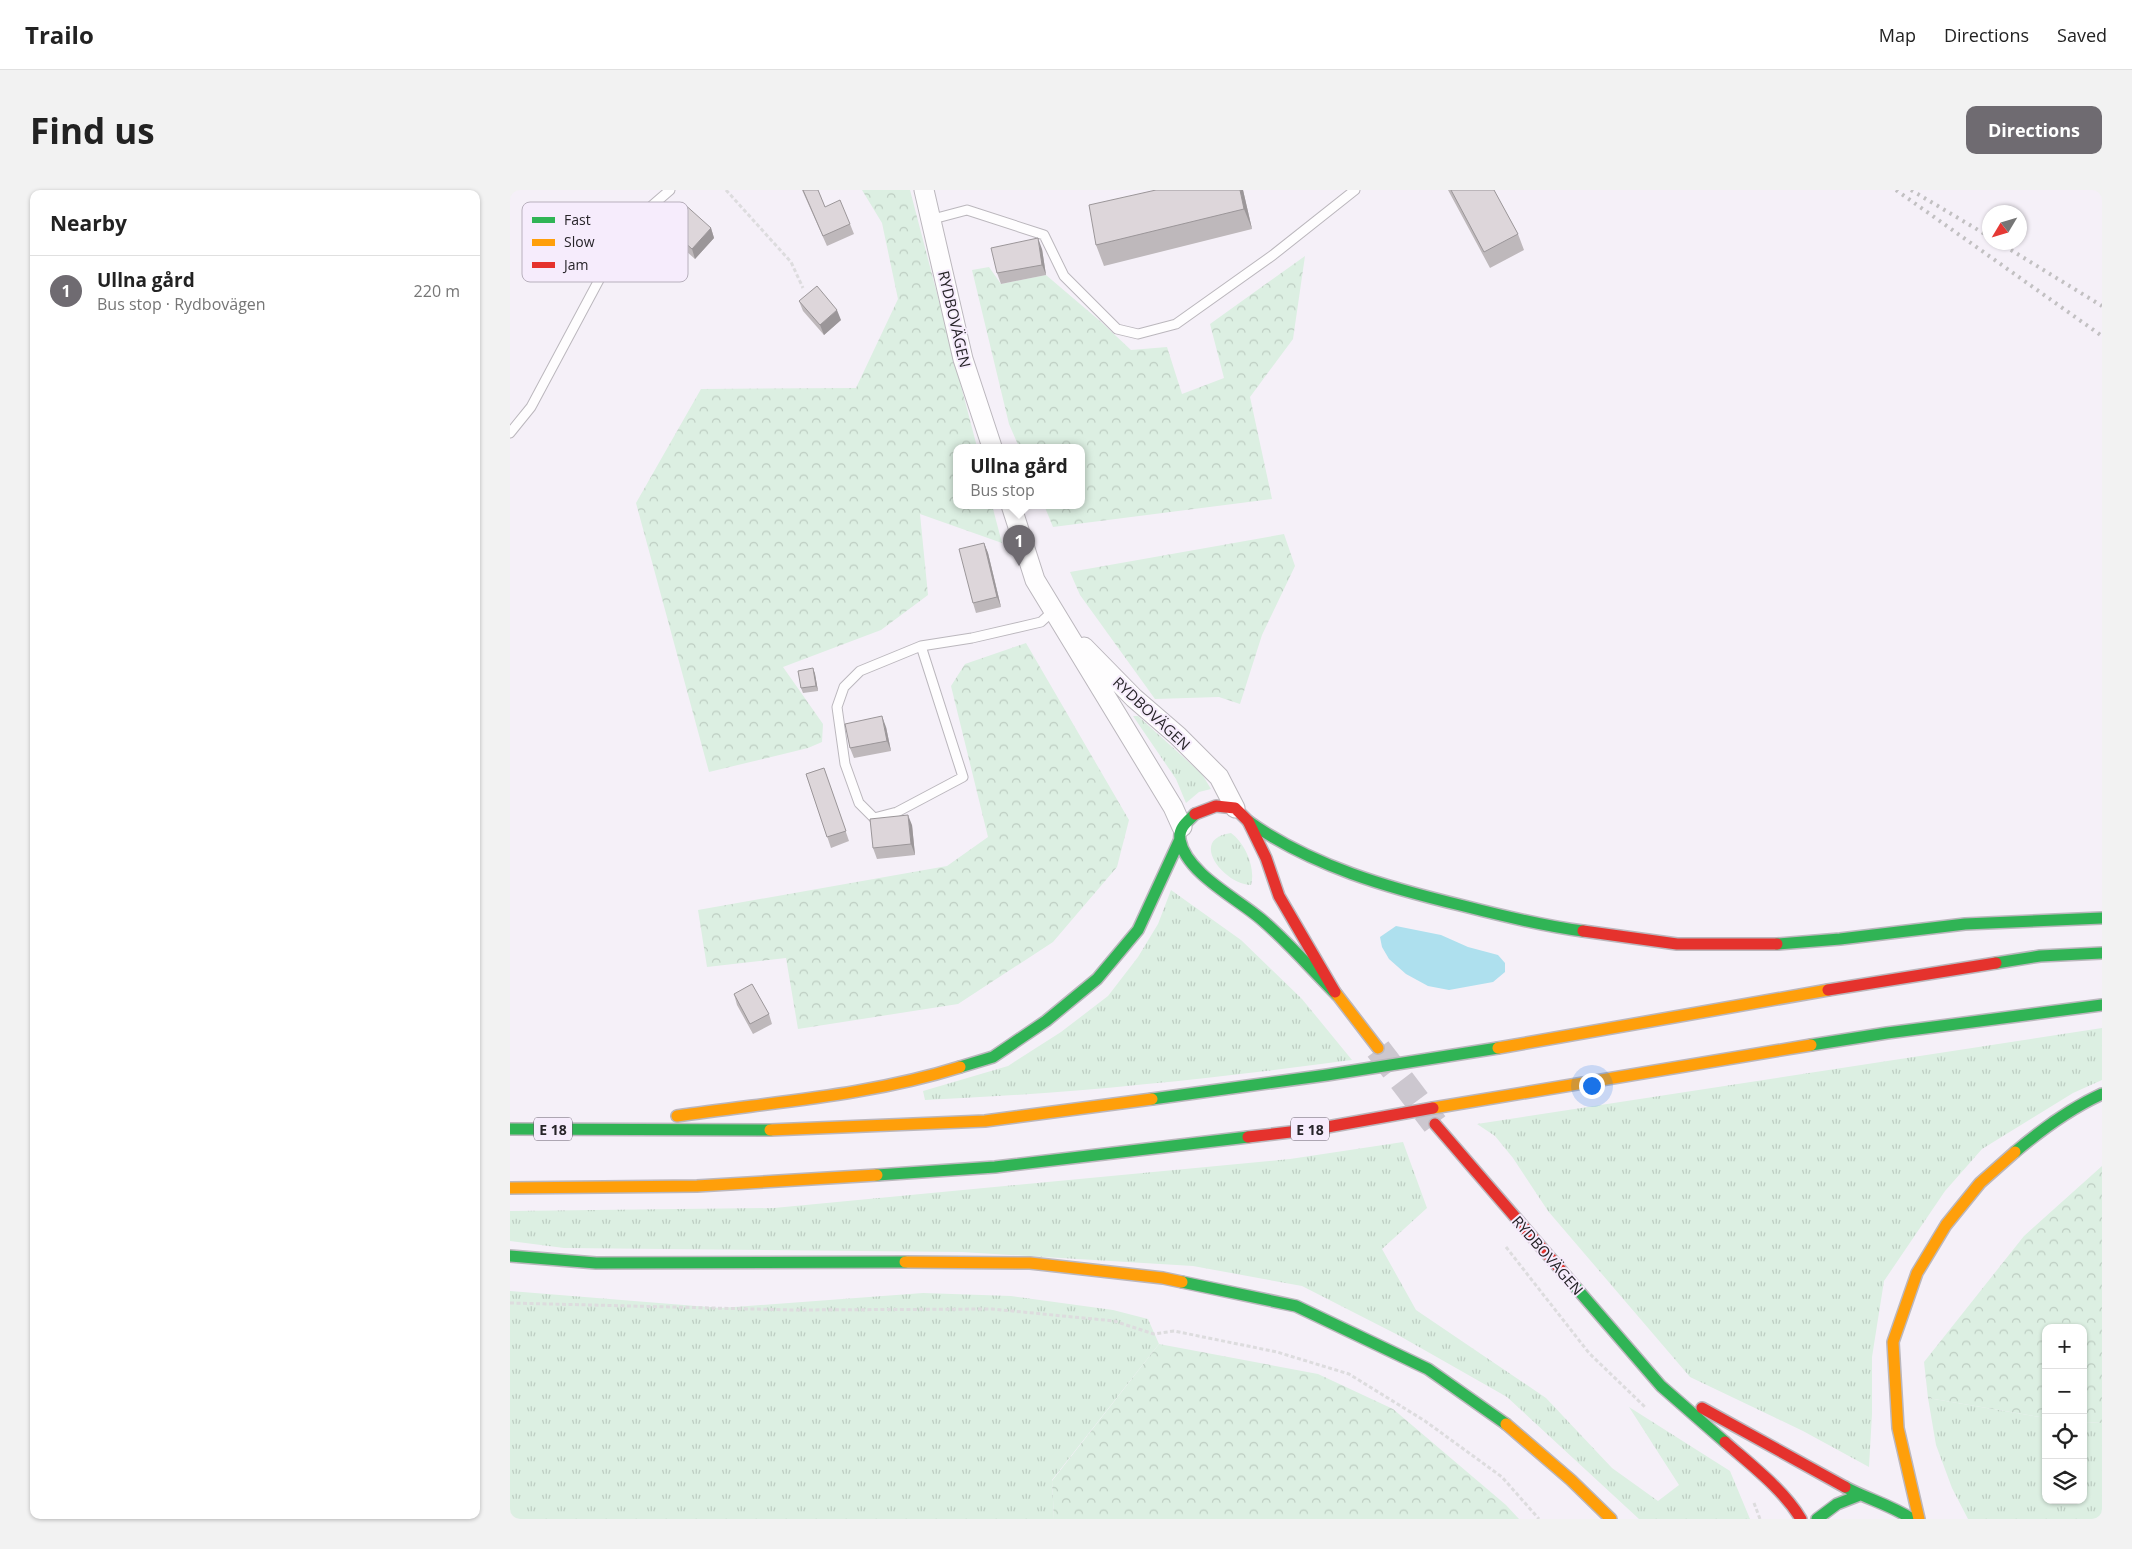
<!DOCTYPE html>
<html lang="en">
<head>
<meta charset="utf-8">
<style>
  body { margin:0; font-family:"Open Sans",sans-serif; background:#f2f2f2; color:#222 }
  .controls { position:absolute; right:15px; bottom:15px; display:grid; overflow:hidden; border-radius:10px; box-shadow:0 1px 4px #0004 }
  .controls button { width:45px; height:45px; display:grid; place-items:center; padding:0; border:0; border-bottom:1px solid #e0e0e0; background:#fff; color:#222; font:25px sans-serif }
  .compass { position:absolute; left:1472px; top:15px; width:45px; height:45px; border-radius:50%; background:#fff; box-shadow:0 1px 4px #0004; rotate:232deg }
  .you { position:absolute; left:1081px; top:895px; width:18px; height:18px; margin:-12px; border:4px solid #fff; border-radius:50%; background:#1a73e8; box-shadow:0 0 0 8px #1a73e833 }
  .badge { display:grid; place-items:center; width:32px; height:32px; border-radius:50%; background:#6f6b71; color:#fff; font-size:16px; font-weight:700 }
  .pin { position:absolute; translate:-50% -41px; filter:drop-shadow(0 1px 2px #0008) }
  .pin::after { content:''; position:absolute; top:26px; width:18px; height:15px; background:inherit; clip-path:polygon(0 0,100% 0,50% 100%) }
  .popup { position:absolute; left:443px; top:254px; width:132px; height:65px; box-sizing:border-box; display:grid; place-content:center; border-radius:10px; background:#fff; filter:drop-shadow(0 1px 4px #0005); font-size:16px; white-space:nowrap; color:#767676 }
  .popup b { font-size:19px; color:#222 }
  .popup::after { content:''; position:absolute; left:50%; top:100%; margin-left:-10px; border:10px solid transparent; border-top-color:#fff }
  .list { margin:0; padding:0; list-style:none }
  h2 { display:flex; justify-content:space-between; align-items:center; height:65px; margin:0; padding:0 20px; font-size:21px }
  h2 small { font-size:16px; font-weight:400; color:#767676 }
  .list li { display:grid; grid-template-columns:32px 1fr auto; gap:15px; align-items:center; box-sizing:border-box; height:70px; padding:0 20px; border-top:1px solid #e0e0e0 }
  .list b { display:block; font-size:19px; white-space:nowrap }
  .list p { margin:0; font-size:16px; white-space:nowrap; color:#767676 }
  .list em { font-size:16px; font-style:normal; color:#767676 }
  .icon { flex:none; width:28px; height:28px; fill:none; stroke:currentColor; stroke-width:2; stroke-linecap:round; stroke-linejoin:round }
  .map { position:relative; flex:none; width:1592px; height:1329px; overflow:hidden; border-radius:10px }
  header { display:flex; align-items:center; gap:30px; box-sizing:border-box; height:70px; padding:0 25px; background:#fff; border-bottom:1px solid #e0e0e0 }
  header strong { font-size:24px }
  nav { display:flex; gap:28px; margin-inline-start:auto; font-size:18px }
  .intro { display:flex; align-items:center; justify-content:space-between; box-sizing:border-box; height:120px; padding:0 30px }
  h1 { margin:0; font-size:35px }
  .button { padding:12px 22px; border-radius:10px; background:#6f6b71; color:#fff; font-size:18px; font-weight:700 }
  main { display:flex; gap:30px; padding:0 30px }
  aside { flex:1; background:#fff; border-radius:10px; box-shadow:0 1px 4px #0004 }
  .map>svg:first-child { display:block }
</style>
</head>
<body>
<header>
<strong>Trailo</strong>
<nav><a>Map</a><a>Directions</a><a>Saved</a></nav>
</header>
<div class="intro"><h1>Find us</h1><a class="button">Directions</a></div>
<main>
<aside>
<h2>Nearby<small></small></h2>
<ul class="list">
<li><span class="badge">1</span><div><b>Ullna gård</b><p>Bus stop · Rydbovägen</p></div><em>220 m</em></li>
</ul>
</aside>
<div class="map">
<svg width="1592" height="1329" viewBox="0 0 1592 1329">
  <defs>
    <pattern id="grass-tufts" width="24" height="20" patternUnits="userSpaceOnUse" patternTransform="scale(1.25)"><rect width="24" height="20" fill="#dcefe2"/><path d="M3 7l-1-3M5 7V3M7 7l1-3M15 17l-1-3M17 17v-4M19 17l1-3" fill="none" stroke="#bdcdc2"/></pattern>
    <pattern id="forest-crowns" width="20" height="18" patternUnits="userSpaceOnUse" patternTransform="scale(1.25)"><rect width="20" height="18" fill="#dcefe2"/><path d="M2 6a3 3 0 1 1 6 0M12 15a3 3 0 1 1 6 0" fill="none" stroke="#bdcdc2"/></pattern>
  </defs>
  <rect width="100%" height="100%" fill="#f5f0f8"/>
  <!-- grass -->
  <path fill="url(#grass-tufts)" d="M623,526h5l64,58 9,15 -12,3 -13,11 -10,-24z
    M721,643c14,10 25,35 20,52 -26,0 -64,-46 -20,-52z
    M661,700l70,50 61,59 50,61c-142,19 -284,34 -427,40l-2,-9 85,-25 53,-34 47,-36 30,-39 20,-33z
    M1592,838v52l-29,13 -91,56 -37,42 -61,90 -12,76v57l-3,53 -66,-36 -113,-54 -142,-166 -35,-53 -18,-22 -18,-12z
    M893,952l24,66 -45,41 34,61 130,88 66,70 46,33 21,-16 -50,-78 101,64 20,48h-111l-132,-122 -109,-62 -96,-49 -109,-20 -231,-14 -398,-4 -54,-7v-30l264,-3 516,-49z
    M0,1101l211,17 202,-15 88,3 102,14 35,9 11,25 -107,136 2,39h-544z
    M1418,1208l118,20v82h37v-78l19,1v96h-134l-16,-31 -16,-43z"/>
  <!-- forest -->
  <path fill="url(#forest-crowns)" d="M352,0h48l67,257h-21v58h36l10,38 -82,-29 8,81 -47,35 -98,37 40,57 -1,18 -14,6 -99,24 -73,-269 65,-114 155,-1 42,-89 -16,-76z
    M795,66l-12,83 -43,58 22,102 -219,28 -9,-22h38v-58h-63l-10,-23 -37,-154 17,-3 12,17 45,-9 54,46 31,29 36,-3 15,47 42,-16 -14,-54z
    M774,344l11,32 -33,69 -22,69 -21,-7 -64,2 -75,-104 -10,-23z
    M516,453l103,177 -12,47 -64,75 -95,62 -160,25 -12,-71 -79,9 -9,-57 249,-44 41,-29 -37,-151 14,-22z
    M1592,976v257l-19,-1v-94h-37v90l-118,-20 -4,-36 100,-126z
    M649,1154l159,30 75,35 113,96 13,14h-465l-2,-38z"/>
  <!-- water -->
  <path fill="#aee0ee" d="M886,736l45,9 27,12 30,8 7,8v9l-12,10 -44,8 -21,-4 -22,-12 -17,-15 -7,-12 -2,-10z"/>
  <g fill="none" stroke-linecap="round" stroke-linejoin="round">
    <!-- secondary-tunnel -->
    <path stroke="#ccc7cf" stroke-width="26" stroke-dasharray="26 13" stroke-linecap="butt" d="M868,859l57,75"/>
    <defs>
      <path id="lane" d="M423,29l34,-9 77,25 20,41 53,53 21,5 38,-10 97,-69 82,-65
        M0,243l21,-26 84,-157 25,-34 30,-26
        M411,456l42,131 -66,35 -23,6 -15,-15 -14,-39 -8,-57 7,-20 16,-16 61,-25 51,-8 69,-16 12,-11"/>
      <path id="street" d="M414,0l39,169 29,88
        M501,315l24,75 138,227 9,20
        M574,457l50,51 44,38 41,41 16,31"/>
      <path id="fast" d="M685,624c-8,8 -17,14 -15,26 6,33 58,59 81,79 27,23 51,51 76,76
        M738,631c63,45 141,67 216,85 39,10 79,20 119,25
        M1267,754l63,-5 125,-15 137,-6
        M1486,773l44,-7 62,-3
        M1301,855l76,-12 215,-28
        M450,877l33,-10 53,-36 51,-42 41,-49 42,-91
        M642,909l175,-24 171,-27
        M0,939l260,1
        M1505,962c26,-22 56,-44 87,-58
        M367,985l118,-8 253,-30
        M0,1066l86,7 309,-1
        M1056,1086l95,110 64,56
        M672,1092l114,24 132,63 78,55
        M1335,1297c22,12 46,18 67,32
        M1307,1329l20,-15 23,-9"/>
      <path id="slow" d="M825,802l43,56
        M988,858l330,-58
        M923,918l378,-63
        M167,926c95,-14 191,-20 283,-49
        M260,940l215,-9 167,-22
        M0,998l187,-2 180,-11
        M395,1072l125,1 133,15 19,4
        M996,1234l65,56 40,39
        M1409,1329l-21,-91 -5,-86 24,-69 29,-48 34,-42 35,-31"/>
      <path id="jam" d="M685,624l21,-8 19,2 13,13 18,37 13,38 56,96
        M1073,741l94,13h100
        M1318,800l168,-27
        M925,934l131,152
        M738,947l68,-8 117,-21
        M1192,1218l143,79
        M1215,1252c26,23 58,47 76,77"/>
    </defs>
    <!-- lane casing -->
    <use href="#lane" stroke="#bbb7bd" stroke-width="11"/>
    <!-- street casing -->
    <use href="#street" stroke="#bbb7bd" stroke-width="21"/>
    <!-- fast casing -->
    <use href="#fast" stroke="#bbb7bd" stroke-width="14"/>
    <!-- slow casing -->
    <use href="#slow" stroke="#bbb7bd" stroke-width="14"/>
    <!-- jam casing -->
    <use href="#jam" stroke="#bbb7bd" stroke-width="14"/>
    <!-- path -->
    <path stroke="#dddcde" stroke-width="3" stroke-dasharray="4 2.5" stroke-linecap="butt" d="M216,0l65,72 12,26
      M996,1057l83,106 57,55
      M0,1113l283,7 199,-1 122,12 40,13 20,-3 103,21 72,22 76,47 77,56 37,42
      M1244,1313l6,16"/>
    <!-- lane -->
    <use href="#lane" stroke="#fefdfe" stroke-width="9"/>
    <!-- street -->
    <use href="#street" stroke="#fefdfe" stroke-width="19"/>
    <!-- fast -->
    <use href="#fast" stroke="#30b455" stroke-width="11"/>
    <!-- slow -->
    <use href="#slow" stroke="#ff9f0a" stroke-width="11"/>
    <!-- jam -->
    <use href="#jam" stroke="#e5322d" stroke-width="11"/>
    <!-- rail -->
    <path stroke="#c2c0c2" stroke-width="4" stroke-dasharray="2.5 5" stroke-linecap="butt" d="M1386,0l206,146
      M1401,0l79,47
      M1488,52l104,64"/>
  </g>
  <!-- wall -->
  <path fill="#beb8bb" d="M292,0h16l7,17 25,17 4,10 -27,12z
    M733,0l9,39 -148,37 -8,-21z
    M938,0h46l24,44 6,16 -34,18z
    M153,33l48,5 3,10 -19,21 -28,-25z
    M532,59l4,26 -45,9 -4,-11z
    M289,111l42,19 -17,15 -21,-24z
    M474,353l4,10 13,54 -25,6 -3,-10z
    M303,478l2,6 3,17 -15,2 -2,-5z
    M376,537l5,24 -37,7 -4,-10z
    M314,578l25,73 -18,7 -25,-74z
    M402,635l3,30 -38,4 -4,-11z
    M224,804l35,20 3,10 -19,10 -16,-29z"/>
  <!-- shaded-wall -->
  <path fill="#9b9699" d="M730,0h3l9,39 -8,-20z
    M201,38l3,10 -19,21 -3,-10z
    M528,48l4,11 4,26 -4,-10z
    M327,120l4,10 -17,15 -4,-10z
    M474,353l4,10 13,54 -4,-10z
    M303,478l2,6 3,17 -2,-5z
    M372,526l4,11 5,24 -4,-10z
    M398,625l4,10 3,30 -4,-11z"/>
  <!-- building -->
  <path fill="#ddd6da" stroke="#9b9699" d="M293,0h15l7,17 15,-7 10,24 -27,12z
    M646,0h84l4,19 -148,36 -7,-40z
    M941,0h43l24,44 -34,18z
    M172,12l29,26 -19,21 -29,-26z
    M528,48l4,27 -45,8 -6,-25z
    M307,96l20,24 -17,15 -21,-24z
    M474,353l13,54 -24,6 -14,-54z
    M303,478l3,18 -15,2 -3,-17z
    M372,526l5,25 -37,7 -5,-24z
    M314,578l22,63 -19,6 -21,-63z
    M398,625l3,29 -38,4 -3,-29z
    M242,794l17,30 -19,10 -16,-30z"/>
  <g text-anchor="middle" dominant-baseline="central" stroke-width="4" stroke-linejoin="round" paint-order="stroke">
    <!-- shield labels -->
    <g fill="#f6ecfc" stroke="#656068" stroke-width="1">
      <rect x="24" y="927.5" width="38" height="23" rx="4"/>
      <rect x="781" y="927.5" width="38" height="23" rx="4"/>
    </g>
    <g font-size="14" font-weight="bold" fill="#272429">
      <text x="43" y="939">E 18</text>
      <text x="800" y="939">E 18</text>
    </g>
    <!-- street labels -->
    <g font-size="15" fill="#272429" stroke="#f6ecfc">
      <text transform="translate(445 129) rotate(77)">RYDBOVÄGEN</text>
      <text transform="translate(642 523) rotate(43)">RYDBOVÄGEN</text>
      <text transform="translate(1038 1065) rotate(49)">RYDBOVÄGEN</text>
    </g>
  </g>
  <!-- legend -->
  <rect x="12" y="12" width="166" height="80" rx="8" fill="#f6ecfc" stroke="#b8b0bd" stroke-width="1"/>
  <rect x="22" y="27" width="23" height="6" fill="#30b455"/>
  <rect x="22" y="49" width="23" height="7" fill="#ff9f0a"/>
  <rect x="22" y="72" width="23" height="6" fill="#e5322d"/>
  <g font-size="14" fill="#272429">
    <text x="54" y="35">Fast</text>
    <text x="54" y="57">Slow</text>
    <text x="54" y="80">Jam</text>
  </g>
</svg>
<div class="controls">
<button>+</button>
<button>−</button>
<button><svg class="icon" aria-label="locate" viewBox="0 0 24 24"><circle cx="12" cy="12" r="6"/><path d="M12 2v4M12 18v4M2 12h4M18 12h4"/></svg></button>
<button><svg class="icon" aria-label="layers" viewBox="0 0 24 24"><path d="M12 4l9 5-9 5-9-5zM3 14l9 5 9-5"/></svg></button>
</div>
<svg class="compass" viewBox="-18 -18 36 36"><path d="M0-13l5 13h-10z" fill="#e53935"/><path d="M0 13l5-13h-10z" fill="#767676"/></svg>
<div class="you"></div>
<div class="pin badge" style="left:509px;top:376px">1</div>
<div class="popup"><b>Ullna gård</b>Bus stop</div>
</div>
</main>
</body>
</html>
